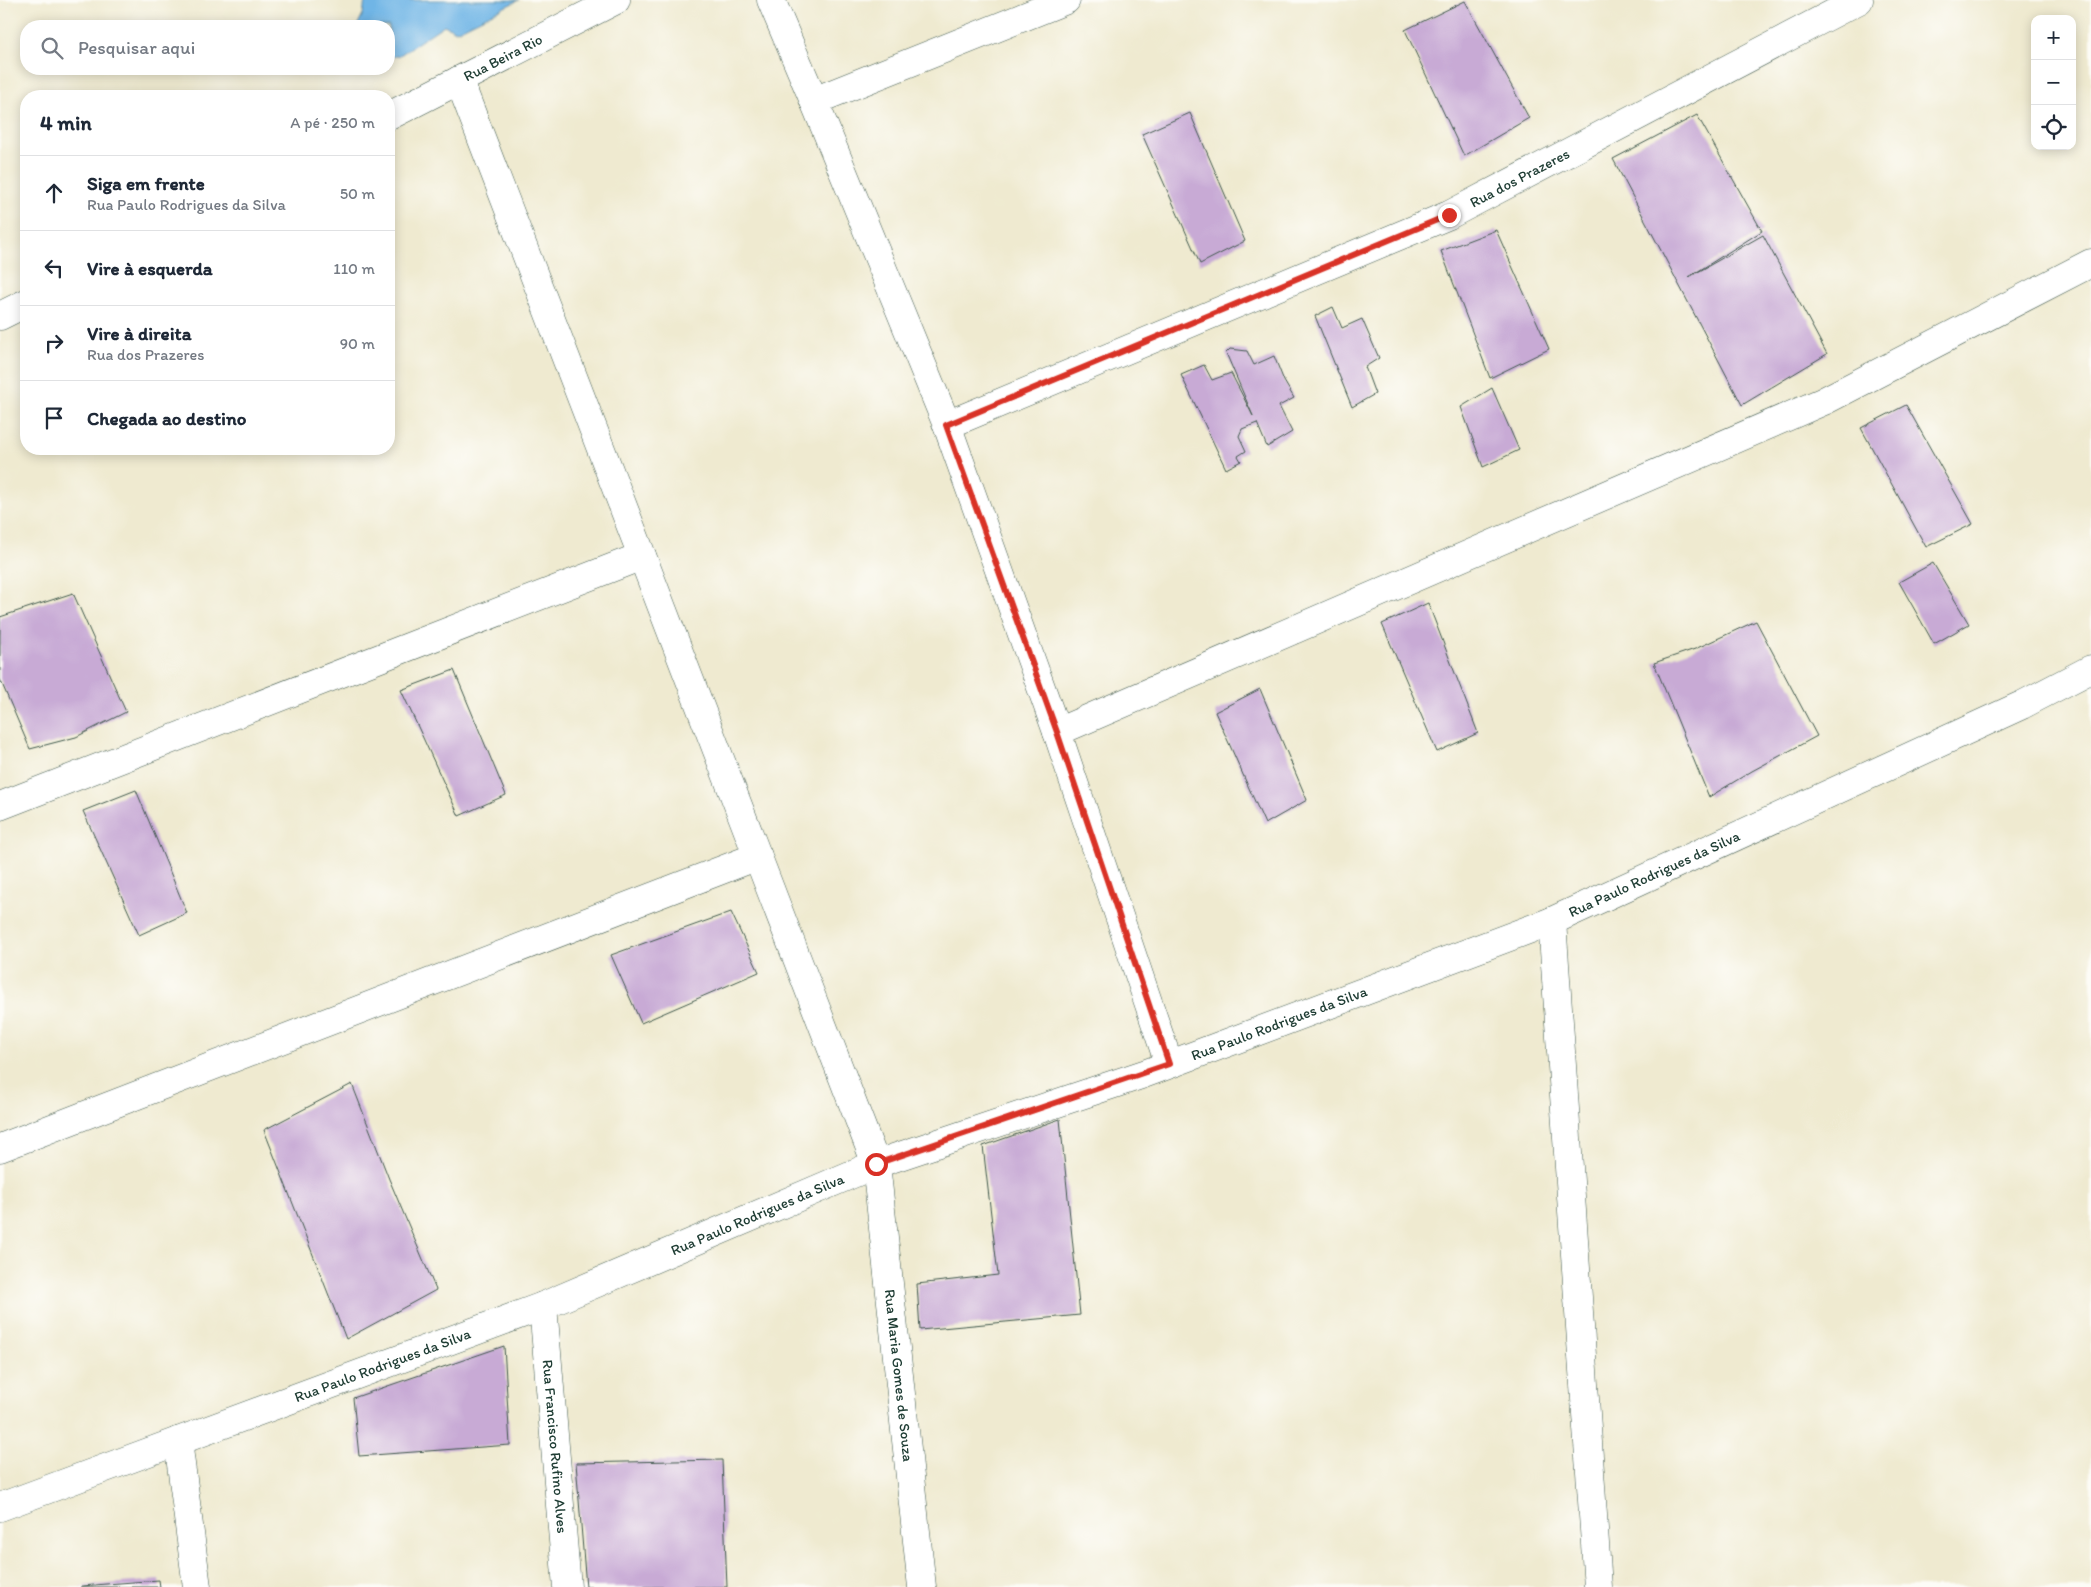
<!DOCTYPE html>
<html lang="pt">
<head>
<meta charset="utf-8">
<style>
  body { margin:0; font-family:Itim,sans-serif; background:#f6f6f7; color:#1f2937 }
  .controls { position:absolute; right:15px; top:15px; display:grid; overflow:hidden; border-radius:10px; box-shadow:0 2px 12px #0003 }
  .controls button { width:45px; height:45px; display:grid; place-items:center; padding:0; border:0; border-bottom:1px solid #e0e1e3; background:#fff; color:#1f2937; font:25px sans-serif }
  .stop { position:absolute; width:15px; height:15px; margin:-11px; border:4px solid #d93025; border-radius:50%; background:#fff }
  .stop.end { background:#d93025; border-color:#fff; box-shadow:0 1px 5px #0008 }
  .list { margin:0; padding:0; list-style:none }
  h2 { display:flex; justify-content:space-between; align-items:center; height:65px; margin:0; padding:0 20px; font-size:21px }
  h2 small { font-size:16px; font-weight:400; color:#747a83 }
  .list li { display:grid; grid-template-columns:32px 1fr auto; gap:15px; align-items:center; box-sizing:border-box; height:75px; padding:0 20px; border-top:1px solid #e0e1e3 }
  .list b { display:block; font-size:19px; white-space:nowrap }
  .list p { margin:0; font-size:16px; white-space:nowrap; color:#747a83 }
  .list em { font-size:16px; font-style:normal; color:#747a83 }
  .icon { flex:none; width:28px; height:28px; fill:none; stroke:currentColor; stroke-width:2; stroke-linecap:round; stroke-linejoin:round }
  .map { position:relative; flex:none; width:2091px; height:1587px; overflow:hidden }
  .search { position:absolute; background:#fff; box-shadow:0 2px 12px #0003; left:20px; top:20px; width:375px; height:55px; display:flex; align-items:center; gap:12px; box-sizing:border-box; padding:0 18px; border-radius:20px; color:#747a83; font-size:19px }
  .panel { position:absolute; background:#fff; box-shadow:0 2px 12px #0003; left:20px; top:90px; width:375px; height:365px; border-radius:20px }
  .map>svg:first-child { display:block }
</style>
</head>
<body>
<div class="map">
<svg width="2091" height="1587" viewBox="0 0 2091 1587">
  <rect width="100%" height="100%" fill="#fdfcf7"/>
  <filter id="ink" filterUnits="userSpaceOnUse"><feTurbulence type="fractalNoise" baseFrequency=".02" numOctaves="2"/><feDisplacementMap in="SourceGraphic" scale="10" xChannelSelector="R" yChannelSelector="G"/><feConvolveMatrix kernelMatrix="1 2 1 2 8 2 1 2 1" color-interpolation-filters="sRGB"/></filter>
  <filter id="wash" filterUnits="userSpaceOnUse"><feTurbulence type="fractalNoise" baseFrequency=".0096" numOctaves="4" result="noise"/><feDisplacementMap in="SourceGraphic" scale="20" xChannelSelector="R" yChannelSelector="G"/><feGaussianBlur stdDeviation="1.12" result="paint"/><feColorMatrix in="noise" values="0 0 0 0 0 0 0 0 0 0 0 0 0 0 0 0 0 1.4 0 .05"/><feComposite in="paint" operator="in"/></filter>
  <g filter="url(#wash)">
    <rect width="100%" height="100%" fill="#efead0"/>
    <!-- water -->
    <path fill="#70b5e6" stroke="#48798d" d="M365,0h154l-63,31 -12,-6 -44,30 -11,3v-32h-32l6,-12z"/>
    <g id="blocks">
      <!-- building -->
      <path fill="#c8aad5" d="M1465,1l64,117 -65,38 -59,-126z
        M1190,113l55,128 -45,23 -58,-130z
        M1697,115l65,116 -73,46 74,-42 64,119 -85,51 -129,-246z
        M1496,230l53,119 -59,29 -49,-127z
        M1333,307l9,21 20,-9 17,39 -14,9 10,27 -23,13 -37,-91z
        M1230,349l17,2 7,14 20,-9 10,25 10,17 -15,8 13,26 -25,15 -10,-24 -15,6 -3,7 7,15 -8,5 3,5 -15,8 -45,-94 23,-10 8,15 19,-7 22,43 -27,-63z
        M1492,388l27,62 -36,17 -22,-60z
        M1906,405l67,119 -47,23 -65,-119z
        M1933,563l36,61 -35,20 -35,-62z
        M73,593l53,119 -50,25 -46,12 -30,-70v-62z
        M1428,603l50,130 -41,19 -55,-128z
        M1756,621l61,115 -65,35 -43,26 -55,-134 41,-14z
        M454,670l52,125 -47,21 -58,-126z
        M1260,689l47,111 -42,24 -50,-112z
        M136,790l51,123 -48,22 -56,-124z
        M731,912l28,60 -118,51 -30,-68z
        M352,1084l37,95 47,111 -90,49 -82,-209z
        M1060,1119l20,196 -160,15 -3,-46 81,-9 -15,-129z
        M504,1346l6,99 -151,11 -6,-58z
        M722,1460l5,127h-141l-10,-124z
        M159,1580l1,7h-79v-1z"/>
    </g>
  </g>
  <g filter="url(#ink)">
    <use href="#blocks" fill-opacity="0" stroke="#3e574b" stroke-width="1"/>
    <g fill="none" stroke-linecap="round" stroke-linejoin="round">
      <defs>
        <g id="minor">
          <path d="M771,0l43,101 133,324 110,307 112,332"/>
          <path id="s1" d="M459,80l417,1084 46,423"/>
          <path d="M814,101l252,-101"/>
          <path id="s2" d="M389,116l227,-116"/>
          <path d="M0,316l26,-13"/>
          <path id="s3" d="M947,425l502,-210 410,-215"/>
          <path d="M1057,732l767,-331 267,-138"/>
          <path d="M0,806l642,-250"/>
          <path d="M1552,921l46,666"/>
          <path d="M0,1148l758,-292"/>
          <path id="s4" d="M543,1306l24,281"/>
          <path d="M178,1441l19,146"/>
          <path id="s5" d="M0,1507l543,-201 333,-142 268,-90 408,-153 470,-216 69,-36"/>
        </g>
      </defs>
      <!-- minor casing -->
      <use href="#minor" stroke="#3e574b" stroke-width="29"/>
      <!-- minor -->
      <use href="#minor" stroke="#fff" stroke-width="28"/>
    </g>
  </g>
  <g fill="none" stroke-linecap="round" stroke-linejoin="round" filter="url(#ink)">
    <!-- route -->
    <path stroke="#d93025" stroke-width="6" d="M876,1164l293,-100 -112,-332 -111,-307 503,-210"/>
  </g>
  <g text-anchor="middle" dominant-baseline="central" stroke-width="4" stroke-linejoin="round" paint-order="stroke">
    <!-- street labels -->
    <g font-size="15" fill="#1f3d34" stroke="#fdfcf7">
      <text stroke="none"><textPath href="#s2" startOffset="128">Rua Beira Rio</textPath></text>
      <text stroke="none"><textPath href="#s3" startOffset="624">Rua dos Prazeres</textPath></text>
      <text stroke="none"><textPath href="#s5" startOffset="1772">Rua Paulo Rodrigues da Silva</textPath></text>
      <text stroke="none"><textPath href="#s5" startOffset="1368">Rua Paulo Rodrigues da Silva</textPath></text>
      <text stroke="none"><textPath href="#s5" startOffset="812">Rua Paulo Rodrigues da Silva</textPath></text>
      <text stroke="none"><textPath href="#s5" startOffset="408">Rua Paulo Rodrigues da Silva</textPath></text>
      <text stroke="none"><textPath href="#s1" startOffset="1374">Rua Maria Gomes de Souza</textPath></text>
      <text stroke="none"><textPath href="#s4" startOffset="141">Rua Francisco Rufino Alves</textPath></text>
    </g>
  </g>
</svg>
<div class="controls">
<button>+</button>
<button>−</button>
<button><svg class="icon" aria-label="locate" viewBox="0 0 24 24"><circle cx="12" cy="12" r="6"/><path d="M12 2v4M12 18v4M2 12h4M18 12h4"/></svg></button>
</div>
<div class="stop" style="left:876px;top:1164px"></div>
<div class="stop end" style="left:1449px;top:215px"></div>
<div class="search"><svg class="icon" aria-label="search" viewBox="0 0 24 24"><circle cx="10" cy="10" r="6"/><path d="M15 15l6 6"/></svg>Pesquisar aqui</div>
<section class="panel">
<h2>4 min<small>A pé · 250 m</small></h2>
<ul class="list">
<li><svg class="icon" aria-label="ahead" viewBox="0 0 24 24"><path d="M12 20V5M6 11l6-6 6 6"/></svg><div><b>Siga em frente</b><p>Rua Paulo Rodrigues da Silva</p></div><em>50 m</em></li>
<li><svg class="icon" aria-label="left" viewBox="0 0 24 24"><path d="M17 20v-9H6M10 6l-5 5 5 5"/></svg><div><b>Vire à esquerda</b></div><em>110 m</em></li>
<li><svg class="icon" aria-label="right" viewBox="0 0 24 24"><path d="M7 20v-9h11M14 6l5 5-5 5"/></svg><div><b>Vire à direita</b><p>Rua dos Prazeres</p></div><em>90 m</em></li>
<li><svg class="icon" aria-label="arrive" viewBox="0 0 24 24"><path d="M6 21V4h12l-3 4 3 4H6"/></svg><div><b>Chegada ao destino</b></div></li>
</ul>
</section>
</div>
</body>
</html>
